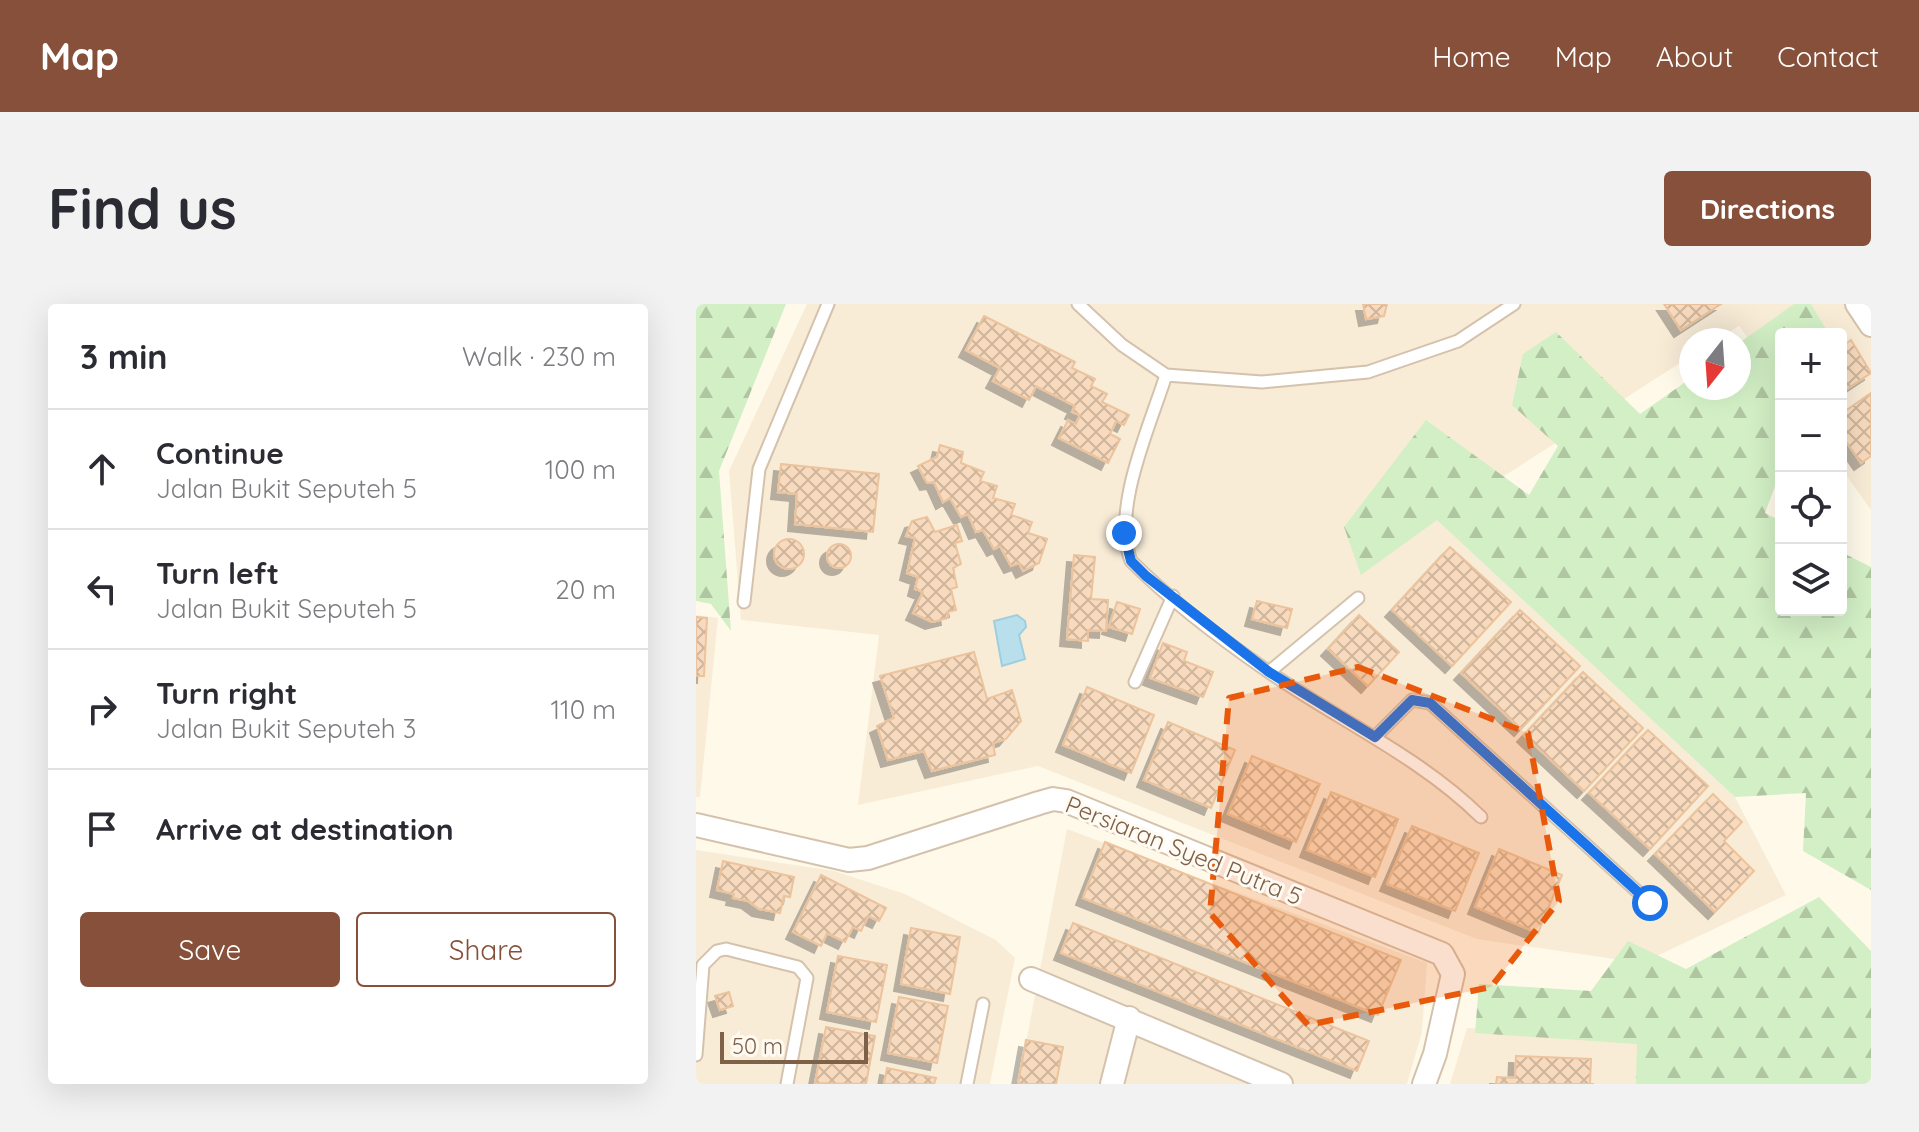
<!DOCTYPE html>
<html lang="en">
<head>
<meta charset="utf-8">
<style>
  body { margin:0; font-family:Quicksand,sans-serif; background:#f2f2f3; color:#2b2b33 }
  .controls { position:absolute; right:24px; top:24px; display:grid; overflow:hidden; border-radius:8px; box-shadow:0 8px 32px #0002 }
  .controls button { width:72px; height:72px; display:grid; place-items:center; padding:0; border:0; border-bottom:2px solid #e1e1e2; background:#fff; color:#2b2b33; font:40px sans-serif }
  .compass { position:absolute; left:983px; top:24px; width:72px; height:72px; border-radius:50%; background:#fff; box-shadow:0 8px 32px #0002; rotate:197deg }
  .scale { position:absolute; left:24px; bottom:20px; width:148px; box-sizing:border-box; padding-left:8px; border:4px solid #7e6148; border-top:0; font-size:22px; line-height:28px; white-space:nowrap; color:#7e6148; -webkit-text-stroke:6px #fffbf2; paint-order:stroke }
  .stop { position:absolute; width:24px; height:24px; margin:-18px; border:6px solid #1a73e8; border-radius:50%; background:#fff }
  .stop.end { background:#1a73e8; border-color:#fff; box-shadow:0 2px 8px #0008 }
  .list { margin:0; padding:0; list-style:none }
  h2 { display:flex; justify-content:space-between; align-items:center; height:104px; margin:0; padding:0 32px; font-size:34px }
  h2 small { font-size:26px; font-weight:400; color:#7c7c81 }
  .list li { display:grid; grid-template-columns:52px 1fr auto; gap:24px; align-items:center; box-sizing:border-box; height:120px; padding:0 32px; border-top:2px solid #e1e1e2 }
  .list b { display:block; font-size:30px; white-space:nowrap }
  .list p { margin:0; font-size:26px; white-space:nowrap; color:#7c7c81 }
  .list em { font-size:26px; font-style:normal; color:#7c7c81 }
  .actions { display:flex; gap:16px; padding:24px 32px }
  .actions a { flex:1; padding:18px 0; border:2px solid #86503a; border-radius:8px; text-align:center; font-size:28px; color:#86503a }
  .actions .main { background:#86503a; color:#fff }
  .icon { flex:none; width:44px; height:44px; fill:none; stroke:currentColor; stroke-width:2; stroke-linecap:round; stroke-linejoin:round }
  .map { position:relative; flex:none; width:1175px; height:780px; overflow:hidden; border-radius:8px }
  header { display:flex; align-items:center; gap:48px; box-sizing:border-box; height:112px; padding:0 40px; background:#86503a; color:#fff }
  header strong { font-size:38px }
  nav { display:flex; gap:44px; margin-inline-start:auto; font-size:28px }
  .intro { display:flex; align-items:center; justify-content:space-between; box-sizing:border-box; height:192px; padding:0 48px }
  h1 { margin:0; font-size:56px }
  .button { padding:20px 36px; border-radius:8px; background:#86503a; color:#fff; font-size:28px; font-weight:700 }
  main { display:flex; gap:48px; padding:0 48px }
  aside { flex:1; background:#fff; border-radius:8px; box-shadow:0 8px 32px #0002 }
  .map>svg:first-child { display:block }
</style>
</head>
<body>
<header>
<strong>Map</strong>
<nav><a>Home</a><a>Map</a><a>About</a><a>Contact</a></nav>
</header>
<div class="intro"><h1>Find us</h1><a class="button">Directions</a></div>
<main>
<aside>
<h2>3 min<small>Walk · 230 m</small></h2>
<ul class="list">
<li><svg class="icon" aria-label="ahead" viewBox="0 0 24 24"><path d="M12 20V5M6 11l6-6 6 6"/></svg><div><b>Continue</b><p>Jalan Bukit Seputeh 5</p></div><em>100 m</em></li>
<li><svg class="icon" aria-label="left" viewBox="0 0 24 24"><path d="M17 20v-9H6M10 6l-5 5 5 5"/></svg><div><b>Turn left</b><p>Jalan Bukit Seputeh 5</p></div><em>20 m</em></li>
<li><svg class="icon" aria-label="right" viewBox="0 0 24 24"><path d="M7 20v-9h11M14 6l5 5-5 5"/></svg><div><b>Turn right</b><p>Jalan Bukit Seputeh 3</p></div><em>110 m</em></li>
<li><svg class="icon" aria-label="arrive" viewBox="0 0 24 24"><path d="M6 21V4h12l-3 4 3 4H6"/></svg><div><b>Arrive at destination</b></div></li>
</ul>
<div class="actions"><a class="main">Save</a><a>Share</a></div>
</aside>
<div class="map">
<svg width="1175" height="780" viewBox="0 0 1175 780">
  <defs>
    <pattern id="forest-firs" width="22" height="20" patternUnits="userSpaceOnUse" patternTransform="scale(2)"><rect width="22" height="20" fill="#d2efc5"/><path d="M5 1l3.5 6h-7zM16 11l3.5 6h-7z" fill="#b0c5a2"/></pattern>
    <pattern id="building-cross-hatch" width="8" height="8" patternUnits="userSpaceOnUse" patternTransform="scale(2)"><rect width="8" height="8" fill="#f8dbbe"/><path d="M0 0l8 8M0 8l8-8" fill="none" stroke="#ceb59c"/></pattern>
    <filter id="shadow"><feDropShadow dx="-7" dy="7" stdDeviation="0" flood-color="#0004"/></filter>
  </defs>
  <rect width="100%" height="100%" fill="#fff9ea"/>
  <!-- residential -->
  <path fill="#f8ecd7" d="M111,0h1064v206l-30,-42v-134h-60v50l-42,-58 -23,14h-25v16l-254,163 298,278 51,98 -144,68 -165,-24 -439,-173 -180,39 21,-170 -138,-15 -12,-149z
    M0,311l22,3 -18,179h-4z
    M371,525l360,134 -5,69 -15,52h-389z
    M0,546l138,21 71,23 91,46 19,18 -25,126h-294z
    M771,724l178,8 -4,48h-191z"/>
  <!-- forest -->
  <path fill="url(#forest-firs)" d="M0,0h90l-67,167 12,160 -20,-27 -15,-3z
    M1098,0h17l18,30h-48v136l-16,43 16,8v89h60v-58l30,15v323l-68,-39 3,-58 -71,4 -298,-277 -76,55 -17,-48 82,-107 103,75 29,-49 -46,-41 11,-51 33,-22 84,82 51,-36v10h48v-45z
    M1123,593l52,54v133h-235l1,-40 -162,-11 4,-49 112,7 37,-50 58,28z"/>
  <!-- water -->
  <path fill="#badfec" stroke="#9fcedf" stroke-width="2" d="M321,311l8,6 1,6 -7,8 6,24 -23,7 -8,-45z"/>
  <!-- building -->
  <path fill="url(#building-cross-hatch)" stroke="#ecc39c" stroke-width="2" filter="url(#shadow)" d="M667,0h24l-3,12 -18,3z
    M968,0h57l-40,26z
    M288,12l91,46 -3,6 23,11 -4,7 16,8 -5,8 27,13 -5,10 -8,-4 -6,13 10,5 -12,24 -49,-25 9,-18 8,4 4,-9 -8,-3 3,-6 -39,-20 -7,14 -36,-19 7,-13 -34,-18z
    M1155,36l20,33 -30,20v-46z
    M1175,89v63l-10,7 -20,-29v-20z
    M244,141l23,7 -2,11 23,9 -4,9 17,5 -4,12 22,6 -4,11 21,7 -4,11 19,6 -8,24 -16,8 -4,-8 -8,3 -11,-20 -6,3 -11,-19 -7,2 -8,-18 -7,3 -11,-19 -7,4 -9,-20 -7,1 -9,-17 19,-9z
    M85,160l98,10 -6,58 -78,-8 2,-30 -19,-2z
    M231,213l8,15 22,-7 5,16 -7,2 6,21 -8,4 4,19 -6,2 5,21 -9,2 1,6 -16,4 -19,-9 10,-21 -8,-3 3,-12 -11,-4 8,-35 -9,-2 6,-15z
    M78 250a15 15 0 1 1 30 0a15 15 0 1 1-30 0Z
    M131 252a12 12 0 1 1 24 0a12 12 0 1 1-24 0Z
    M754,243l61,55 -59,64 -60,-56z
    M378,251l21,2 -4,42 17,1 -2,31 -18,-1v11l-21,-2z
    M561,297l35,8 -5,19 -35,-9z
    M421,298l23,7 -8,25 -23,-7z
    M824,306l60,56 -59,63 -60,-56z
    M663,311l40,37 -31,34 -40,-37z
    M0,313l11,1 -3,58h-8z
    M467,339l24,9 -3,9 29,11 -10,25 -53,-19z
    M278,348l13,47 25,-9 9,31 -15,18 -13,4 2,12 -63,16 -8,-20 -36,9 -11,-34 17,-8 -14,-42z
    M887,368l60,56 -59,63 -60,-56z
    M391,383l67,28 -23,58 -68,-28z
    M472,418l67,28 -24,58 -67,-28z
    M952,426l60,56 -58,63 -61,-56z
    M556,452l68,28 -24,58 -68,-28z
    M635,488l67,27 -23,58 -68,-27z
    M1017,490l29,28 -18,19 30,30 -39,41 -60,-58z
    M716,522l67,27 -24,58 -68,-27z
    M409,538l296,118 -23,55 -295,-117z
    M803,545l63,26 -24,58 -63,-26z
    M27,557l71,16 -4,20 -6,-1 -4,17 -21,-4 -11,-8 -15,-3 1,-4 -17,-4z
    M125,571l65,33 -7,13 -11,-5 -7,15 -8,-4 -8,15 -18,-9 -6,13 -28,-14z
    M377,619l296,118 -12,30 -296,-118z
    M215,624l49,9 -10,57 -49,-10z
    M142,652l49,9 -11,57 -49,-10z
    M33,688l4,14 -13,4 -5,-14z
    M203,693l49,9 -11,57 -49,-10z
    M130,723l49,9 -9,48 -51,-1z
    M330,736l37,7 -7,37h-38z
    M820,752l75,3 -1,25h4h-98l1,-7 18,1z
    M191,764l49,10 -2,6h-50z"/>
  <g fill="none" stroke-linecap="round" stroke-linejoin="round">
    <defs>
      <path id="lane" d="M382,0l44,41 44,30 96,7 106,-10 90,-31 56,-37
        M470,71c-16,51 -55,135 -35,186 39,39 93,80 138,111 71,49 151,85 212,145
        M48,298l15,-133 69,-165
        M573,368l89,-74
        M439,378l38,-86
        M679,433l37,-37 18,3 220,200
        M0,751l7,-90 14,-14 9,-2 72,18 9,11 -20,106
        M271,780l16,-80"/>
      <path id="street" d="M1161,0l14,21
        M0,521l153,35 19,-2 171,-55 14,-4 13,2 376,153 11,20 -18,80 -11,30
        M335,675l250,105
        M416,780l17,-66"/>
    </defs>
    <!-- lane casing -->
    <use href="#lane" stroke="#d4c2ad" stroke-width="15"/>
    <!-- street casing -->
    <use href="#street" stroke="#d4c2ad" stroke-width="26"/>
    <!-- lane -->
    <use href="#lane" stroke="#fff" stroke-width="11"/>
    <!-- street -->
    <use href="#street" stroke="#fff" stroke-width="22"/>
  </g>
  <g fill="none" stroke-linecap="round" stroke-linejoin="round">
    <!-- route -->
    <path stroke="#1a73e8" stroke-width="10" d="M428,229l7,28 15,15 123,96 106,65 37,-37 18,3 220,200"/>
  </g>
  <!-- marked area -->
  <path fill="#e8590c" fill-opacity="0.2" stroke="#e8590c" stroke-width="6" stroke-dasharray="16 10" stroke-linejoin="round" d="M662,363l170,66 31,168 -68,86 -183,38 -98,-112 19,-215z"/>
  <g text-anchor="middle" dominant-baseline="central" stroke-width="6" stroke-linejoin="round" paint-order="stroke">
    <!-- street labels -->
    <g font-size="24" fill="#7e6148" stroke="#fffbf2">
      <text transform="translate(488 546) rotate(22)">Persiaran Syed Putra 5</text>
    </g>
  </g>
</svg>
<div class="controls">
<button>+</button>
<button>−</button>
<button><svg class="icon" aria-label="locate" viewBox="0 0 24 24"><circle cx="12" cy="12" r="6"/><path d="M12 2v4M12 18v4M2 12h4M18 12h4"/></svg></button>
<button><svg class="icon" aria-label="layers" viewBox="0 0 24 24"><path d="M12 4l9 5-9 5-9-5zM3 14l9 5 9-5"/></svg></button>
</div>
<svg class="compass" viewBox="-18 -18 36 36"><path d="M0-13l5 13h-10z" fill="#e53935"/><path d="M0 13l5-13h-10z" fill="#7c7c81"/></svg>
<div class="scale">50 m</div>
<div class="stop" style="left:954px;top:599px"></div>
<div class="stop end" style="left:428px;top:229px"></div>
</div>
</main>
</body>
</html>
